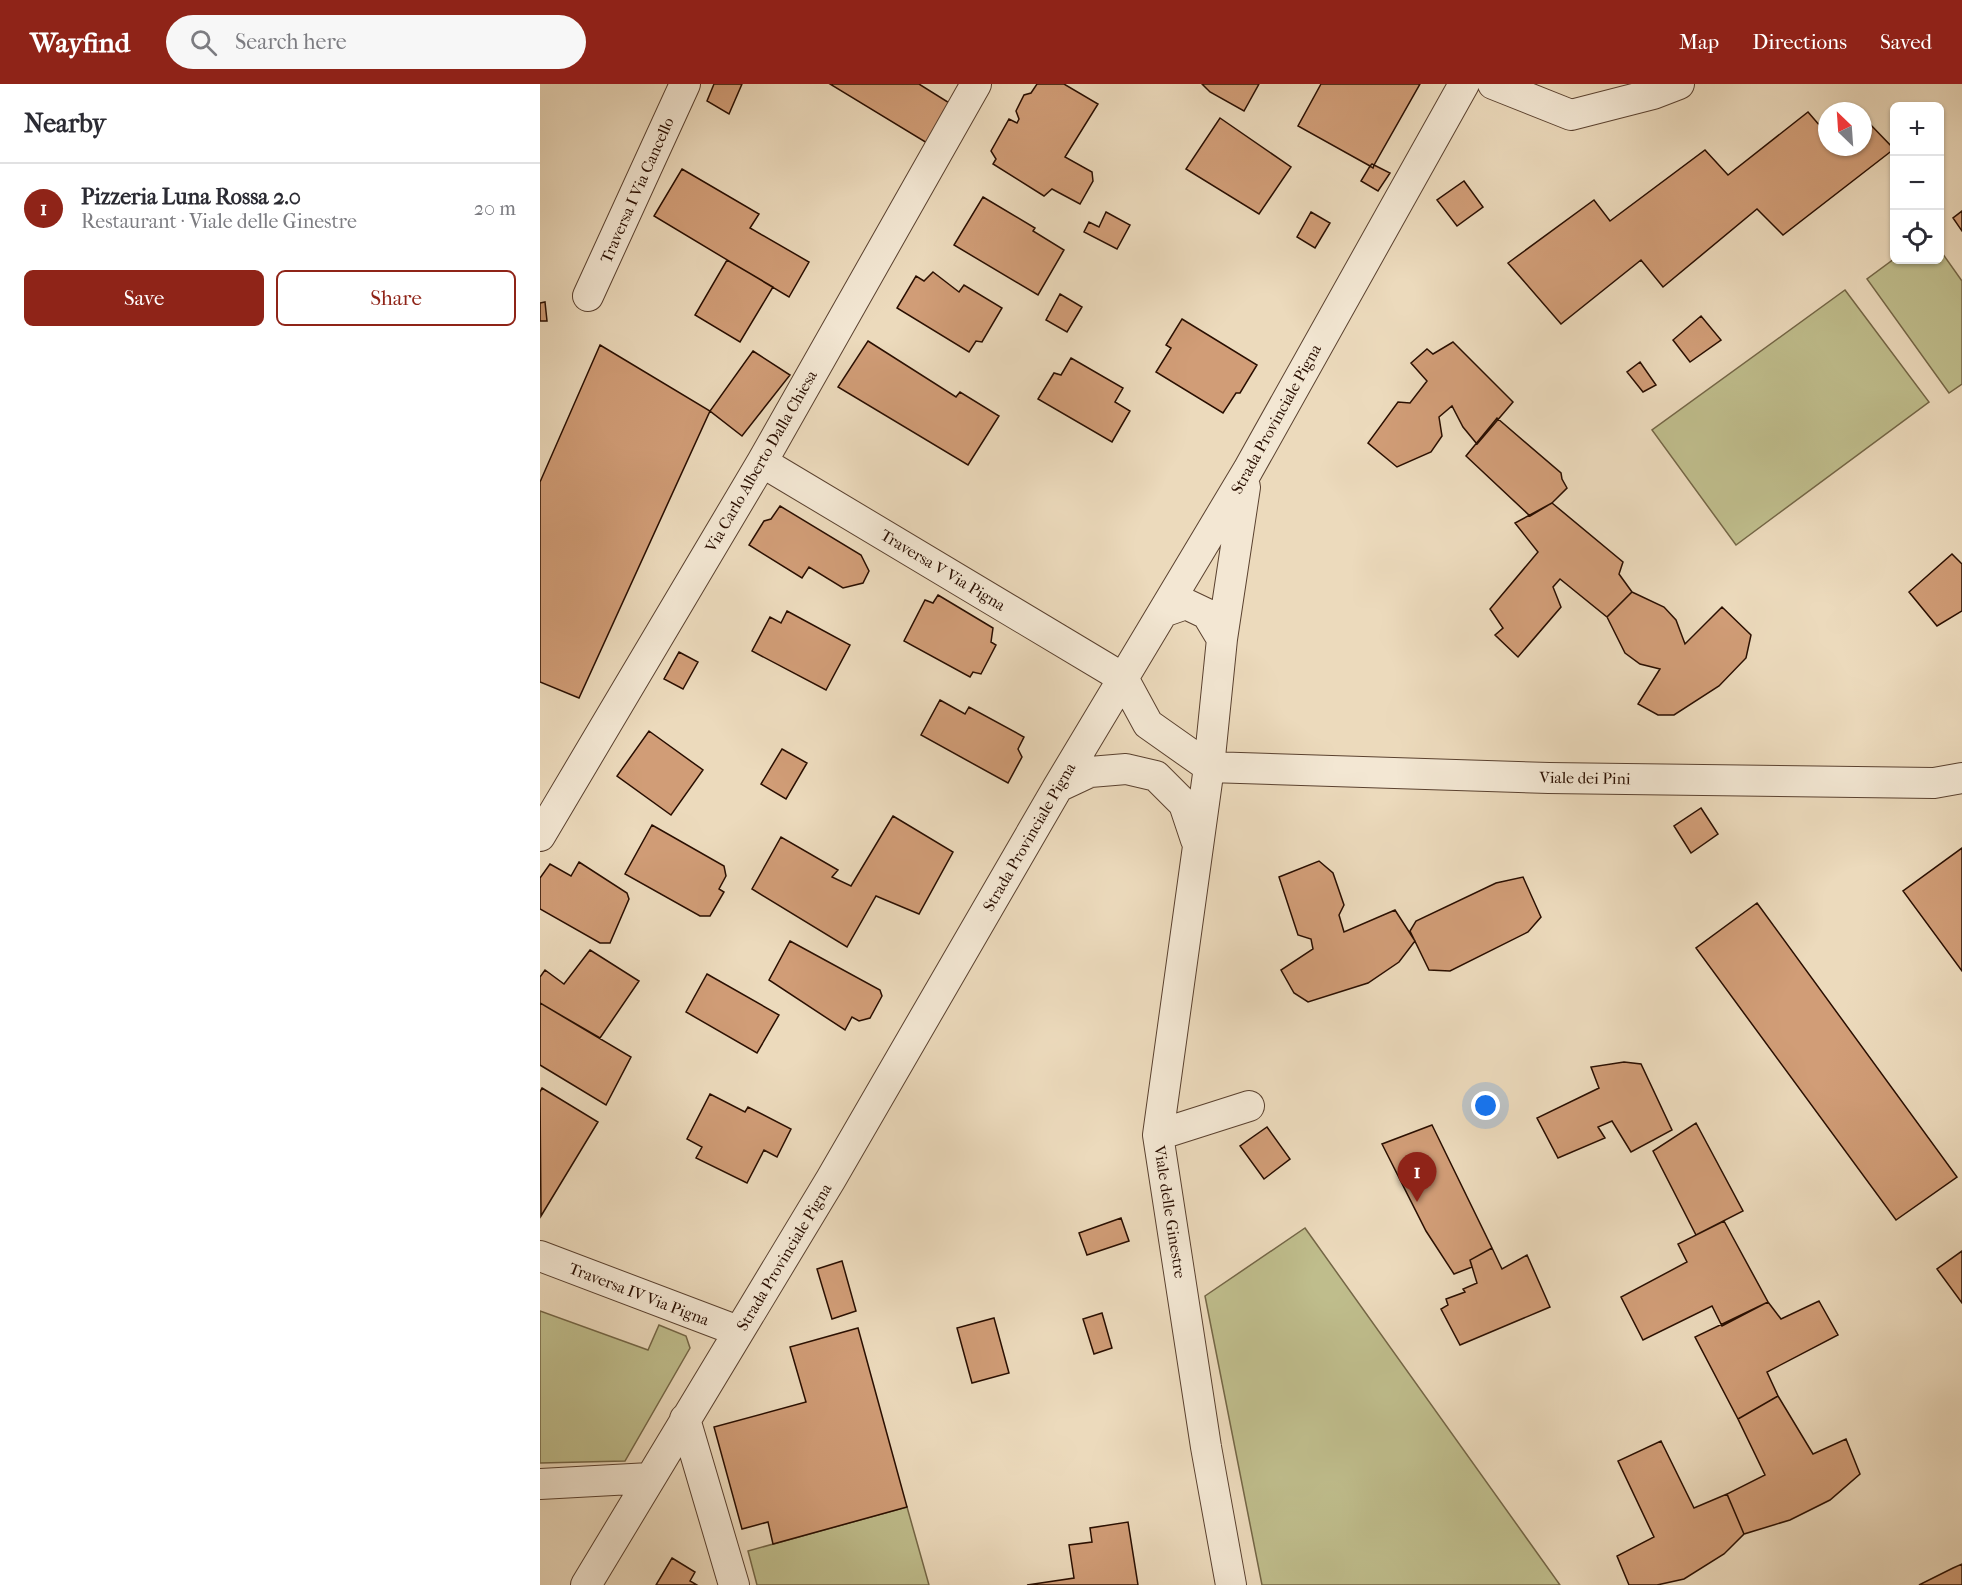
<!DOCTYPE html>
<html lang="en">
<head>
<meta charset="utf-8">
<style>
  body { margin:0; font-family:"IM FELL French Canon",serif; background:#f7f7f7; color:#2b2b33 }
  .controls { position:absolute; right:18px; top:18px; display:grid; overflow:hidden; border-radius:9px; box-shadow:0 2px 4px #0004 }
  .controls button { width:54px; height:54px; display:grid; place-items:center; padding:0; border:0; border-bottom:2px solid #e1e1e2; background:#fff; color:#2b2b33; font:30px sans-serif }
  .compass { position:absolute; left:1278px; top:18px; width:54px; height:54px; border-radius:50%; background:#fff; box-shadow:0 2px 4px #0004; rotate:335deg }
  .you { position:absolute; left:946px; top:1022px; width:21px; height:21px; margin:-15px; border:4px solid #fff; border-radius:50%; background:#1a73e8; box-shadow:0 0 0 9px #1a73e833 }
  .badge { display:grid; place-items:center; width:39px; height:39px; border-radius:50%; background:#8f2418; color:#fff; font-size:20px; font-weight:700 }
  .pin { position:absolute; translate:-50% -50px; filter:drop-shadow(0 2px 3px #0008) }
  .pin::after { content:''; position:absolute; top:32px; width:21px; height:18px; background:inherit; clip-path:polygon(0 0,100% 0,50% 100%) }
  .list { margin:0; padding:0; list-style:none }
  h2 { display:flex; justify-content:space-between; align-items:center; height:78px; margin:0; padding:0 24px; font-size:26px }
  h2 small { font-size:20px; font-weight:400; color:#7c7c81 }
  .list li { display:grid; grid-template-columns:39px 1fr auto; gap:18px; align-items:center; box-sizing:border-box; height:90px; padding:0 24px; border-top:2px solid #e1e1e2 }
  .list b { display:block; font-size:22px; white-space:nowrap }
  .list p { margin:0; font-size:20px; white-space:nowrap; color:#7c7c81 }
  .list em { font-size:20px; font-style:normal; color:#7c7c81 }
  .actions { display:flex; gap:12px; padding:18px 24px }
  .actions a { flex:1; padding:14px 0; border:2px solid #8f2418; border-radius:9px; text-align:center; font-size:21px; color:#8f2418 }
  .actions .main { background:#8f2418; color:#fff }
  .icon { flex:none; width:33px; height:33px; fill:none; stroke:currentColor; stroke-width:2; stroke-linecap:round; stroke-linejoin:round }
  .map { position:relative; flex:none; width:1422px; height:1501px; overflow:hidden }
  header { display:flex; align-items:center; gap:36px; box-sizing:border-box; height:84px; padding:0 30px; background:#8f2418; color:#fff }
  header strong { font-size:28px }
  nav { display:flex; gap:33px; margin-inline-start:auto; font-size:21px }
  .search { width:420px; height:54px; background:#f7f7f7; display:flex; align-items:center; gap:15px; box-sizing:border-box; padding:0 21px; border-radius:33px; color:#7c7c81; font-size:22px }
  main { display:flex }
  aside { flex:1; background:#fff }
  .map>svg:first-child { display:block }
</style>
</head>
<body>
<header>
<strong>Wayfind</strong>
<div class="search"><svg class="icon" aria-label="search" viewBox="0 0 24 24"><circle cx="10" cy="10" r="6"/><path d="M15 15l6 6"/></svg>Search here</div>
<nav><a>Map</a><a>Directions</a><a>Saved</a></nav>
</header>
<main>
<aside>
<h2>Nearby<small></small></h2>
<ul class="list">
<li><span class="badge">1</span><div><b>Pizzeria Luna Rossa 2.0</b><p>Restaurant · Viale delle Ginestre</p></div><em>20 m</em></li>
</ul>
<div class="actions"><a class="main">Save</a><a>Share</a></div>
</aside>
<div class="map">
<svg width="1422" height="1501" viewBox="0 0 1422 1501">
  <rect width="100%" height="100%" fill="#ecdabc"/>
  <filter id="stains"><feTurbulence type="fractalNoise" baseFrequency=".00333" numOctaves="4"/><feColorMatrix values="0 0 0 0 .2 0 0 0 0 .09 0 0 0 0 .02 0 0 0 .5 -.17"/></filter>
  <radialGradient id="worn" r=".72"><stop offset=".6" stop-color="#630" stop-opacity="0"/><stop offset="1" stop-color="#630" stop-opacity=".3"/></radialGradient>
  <!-- green -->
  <path fill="#bfbd8c" stroke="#746646" stroke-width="1.5" d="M1400,166l22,31v103l-13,9 -82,-114 27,-20 46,1z
    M1305,206l84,112 -193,143 -84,-115z
    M765,1144l255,357h-298l-57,-289z
    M0,1227l108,39 11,-25 27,11 4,12 -65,113 -85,2z
    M367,1423l22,78h-172l-9,-34z"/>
  <!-- building -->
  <path fill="#d19d77" stroke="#290e00" stroke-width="1.5" d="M174,0h28l-13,30 -22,-13z
    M290,0h89l32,20 -24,39z
    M497,0h27l34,20 -33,53 27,15 1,9 -13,23 -28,-15 -8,7 -51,-32 3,-5 -5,-8 18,-32 8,4 2,-4 -3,-8 8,-16 7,-2z
    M662,0h57l-15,27 -34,-19z
    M781,0h99l-46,81 -2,-1 -2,2 -72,-40z
    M1268,28l19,22v13h36v-25l3,-2 28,29 -111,86 -26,-26 -94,78 -22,-27 -80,64 -53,-61 86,-63 16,21 95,-71 23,25z
    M680,34l71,49 -32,47 -73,-45z
    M834,81l16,8 -12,18 -17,-10 9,-15 3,2z
    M142,85l77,45 -9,14 59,34 -20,35 -135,-81z
    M924,97l19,26 -26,19 -20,-26z
    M443,113l52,31 -2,3 31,19 -26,45 -84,-50z
    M1422,127v20l-9,-13z
    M566,128l24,13 -13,24 -33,-17 5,-10 10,5z
    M771,128l19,11 -15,25 -18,-11z
    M187,176l46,27 -33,55 -45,-27z
    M393,188l26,20 5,-7 38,23 -20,34 -6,-1 -7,11 -72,-44 19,-32 8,5z
    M520,210l22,13 -15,25 -21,-12z
    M5,218l2,19h-7v-18z
    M1161,232l20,24 -31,22 -17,-22z
    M642,235l75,46 -17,28h-4l-13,20 -67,-41 15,-24 -5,-3z
    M328,257l88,56 4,-5 39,24 -31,49 -130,-78z
    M913,258l60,60 -36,42 -14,-17 -11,-21 -13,11 3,19 -11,16 -34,15 -29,-24 30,-41 12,1 17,-22 -16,-18 16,-14 6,5z
    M60,261l110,66 -131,287 -39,-16v-200z
    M213,267l37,24 -48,61 -32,-25z
    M531,274l52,30 -8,14 15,9 -18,31 -74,-43 16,-26 7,2z
    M1100,278l16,23 -13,7 -16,-20z
    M957,334l64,55 1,6 5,9 -15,15 -22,13 -64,-60z
    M1012,419l71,59 -4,12 13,18 -25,25 -47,-38 -7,8 8,20 -43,50 -23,-22 8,-7 -13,-19 48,-57 -23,-29z
    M240,422l81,49 8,16 -6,12 -20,5 -34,-21 -7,11 -53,-33 15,-24 7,-2z
    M1412,470l10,10v47l-25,15 -28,-34z
    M1092,508l32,15 12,13 9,24 37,-37 29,28 -5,23 -27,28 -45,29h-16l-20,-11 22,-35 -20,-5 -15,-11 -18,-36z
    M398,511l55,33 -2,14 5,3 -15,29 -8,-2 -3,5 -66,-36 21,-41 8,3z
    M247,527l63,34 -24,45 -74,-39 18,-34 11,6z
    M139,568l19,10 -15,27 -19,-10z
    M400,616l25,14 4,-7 55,30 -6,12 4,8 -14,26 -87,-48z
    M109,647l54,39 -32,45 -54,-39z
    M242,665l25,14 -21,36 -25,-15z
    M1161,724l17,26 -27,19 -17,-27z
    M353,732l60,36 -34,62 -43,-18 -29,51 -95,-58 29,-52 57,33 -6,7 19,9z
    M112,741l72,41 2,10 -7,13 5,3 -14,24h-10l-75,-42z
    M1422,764v123l-59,-80z
    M779,777l14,12 11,32 -5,10 5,17 51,-22 20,31 -16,21 -31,21 -60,19 -14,-9 -13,-23 32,-21 -2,-10 -13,-4 -19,-58z
    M39,778l48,31 2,6 -19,44h-10l-60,-34v-31l10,-14 21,12z
    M983,793l18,40 -13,15 -78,39 -21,-1 -19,-39 6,-10 80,-38z
    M1217,819l200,274 -61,43 -200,-272z
    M250,857l90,49 2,6 -12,22 -11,3 -7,-4 -7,13 -76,-50z
    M50,866l49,31 -39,57 -60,-35v-26l5,-7 19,14z
    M167,890l72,41 -22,38 -71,-41z
    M0,919l91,54 -25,48 -66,-40z
    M1084,978l17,2 31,66 -41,22 -19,-31 -14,6 7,11 -47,20 -21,-40 62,-30 -8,-21z
    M2,1004l56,34 -57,94 -1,-124z
    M170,1010l35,18 3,-5 43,22 -14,28 -13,-7 -17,33 -51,-25 6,-11 -15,-8z
    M1156,1039l47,88 -47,24 -43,-84z
    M892,1041l60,123 -22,12 2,7 -18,7 -28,-43 -44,-87z
    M727,1043l23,32 -26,20 -24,-33z
    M581,1134l8,23 -42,14 -8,-22z
    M1184,1137l44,81 -46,24 -10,-20 -69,34 -22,-43 66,-35 -9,-18z
    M952,1164l10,21 25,-14 23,52 -90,38 -19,-36 7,-4 -2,-6 19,-7 -2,-3 14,-6 -7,-23z
    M1422,1167v52l-25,-34z
    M302,1177l14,50 -24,8 -15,-50z
    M1279,1217l19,34 -71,37 11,24 -40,23 -43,-82 73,-35 13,17z
    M562,1229l10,35 -18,6 -11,-35z
    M454,1234l15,55 -37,10 -15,-55z
    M318,1244l49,179 -134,37 -5,-22 -26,7 -28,-102 92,-25 -16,-55z
    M1238,1312l35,58 33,-15 14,35 -30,26 -40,20 -46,14 -17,-40 38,-19 -27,-56z
    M1121,1357l33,67 33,-14 17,40 -20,20 -40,25 -27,6h-28l-12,-29 37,-19 -36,-76z
    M588,1438l10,63h-111l47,-7 -5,-33 23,-3 -2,-14z
    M132,1474l23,14 -5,9 7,4h-41z
    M1422,1480v21h-43l34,-17z"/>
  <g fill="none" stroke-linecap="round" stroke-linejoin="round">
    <defs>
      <path id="street" d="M953,0l78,31 82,-21 26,-10
        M48,212l97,-212
        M222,378l361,216
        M623,528l23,-8 21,10 15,25
        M583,594l25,46 61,43
        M669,683l340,11 385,5 28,-5
        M518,703l32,-15 36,-3 30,7 28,28 12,36
        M0,752l222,-374 214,-378
        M618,1051l91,-29
        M0,1172l198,75
        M145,1335l49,166
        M0,1400l110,-6
        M46,1501l245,-406 227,-392 190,-317 216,-386
        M691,1501l-25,-138 -48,-312 51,-368 13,-128 23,-152"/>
    </defs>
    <!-- street casing -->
    <use href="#street" stroke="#5a412f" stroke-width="32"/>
    <!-- street -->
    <use href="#street" stroke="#f3e7d3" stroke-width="30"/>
  </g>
  <g text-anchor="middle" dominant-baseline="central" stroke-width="5" stroke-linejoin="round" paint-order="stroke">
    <!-- street labels -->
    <g font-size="16" fill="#290e00" stroke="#f3e7d3">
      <text transform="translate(97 106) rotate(-66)">Traversa I Via Cancello</text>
      <text transform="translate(736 335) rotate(-61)">Strada Provinciale Pigna</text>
      <text transform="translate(221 377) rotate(-60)">Via Carlo Alberto Dalla Chiesa</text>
      <text transform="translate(403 486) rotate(31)">Traversa V Via Pigna</text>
      <text transform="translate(1045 694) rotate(1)">Viale dei Pini</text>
      <text transform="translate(489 753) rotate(-60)">Strada Provinciale Pigna</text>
      <text transform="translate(630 1128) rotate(81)">Viale delle Ginestre</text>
      <text transform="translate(244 1173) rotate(-59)">Strada Provinciale Pigna</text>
      <text transform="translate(99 1210) rotate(21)">Traversa IV Via Pigna</text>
    </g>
  </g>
  <rect width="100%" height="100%" filter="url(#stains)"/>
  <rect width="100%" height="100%" fill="url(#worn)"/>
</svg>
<div class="controls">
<button>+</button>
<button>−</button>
<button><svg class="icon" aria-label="locate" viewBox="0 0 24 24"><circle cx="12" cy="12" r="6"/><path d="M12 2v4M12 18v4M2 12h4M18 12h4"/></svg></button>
</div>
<svg class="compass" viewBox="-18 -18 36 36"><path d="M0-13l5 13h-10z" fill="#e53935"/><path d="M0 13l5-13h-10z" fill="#7c7c81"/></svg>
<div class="you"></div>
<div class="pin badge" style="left:877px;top:1118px">1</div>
</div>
</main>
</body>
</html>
